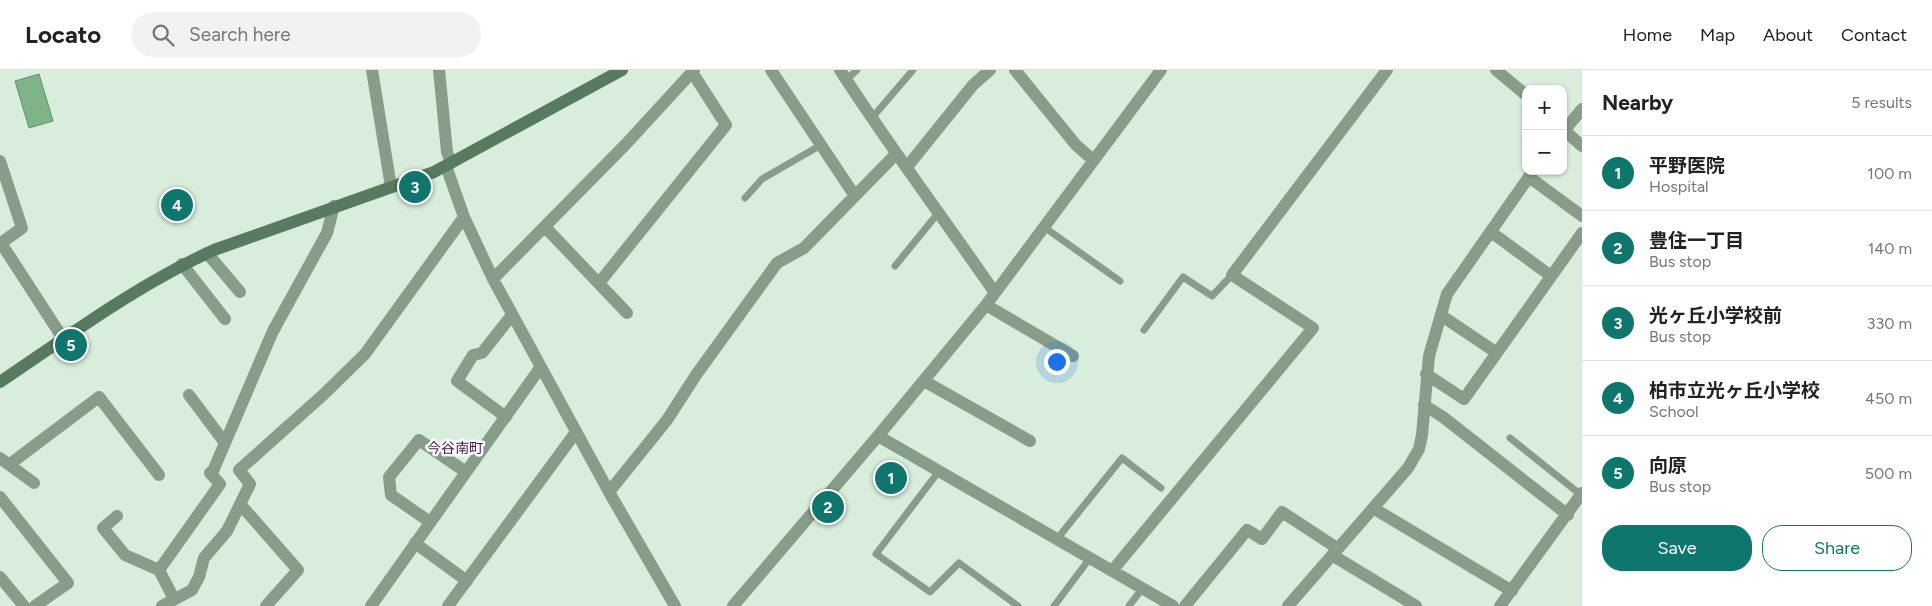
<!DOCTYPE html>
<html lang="en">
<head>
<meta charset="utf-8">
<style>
  body { margin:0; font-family:Figtree,"Noto Sans JP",sans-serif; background:#f2f2f2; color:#222 }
  .controls { position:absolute; right:15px; top:15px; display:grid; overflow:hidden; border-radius:10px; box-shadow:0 1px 4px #0004 }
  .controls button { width:45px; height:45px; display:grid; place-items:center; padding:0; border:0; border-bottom:1px solid #e0e0e0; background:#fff; color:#222; font:25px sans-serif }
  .you { position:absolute; left:1056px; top:291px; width:18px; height:18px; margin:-12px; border:4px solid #fff; border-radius:50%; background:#1a73e8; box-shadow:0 0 0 8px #1a73e833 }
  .badge { display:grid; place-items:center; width:32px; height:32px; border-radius:50%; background:#0f766e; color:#fff; font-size:16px; font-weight:700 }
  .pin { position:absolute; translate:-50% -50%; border:2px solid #fff; box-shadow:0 1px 5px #0006 }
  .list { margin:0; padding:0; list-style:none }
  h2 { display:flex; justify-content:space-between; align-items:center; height:65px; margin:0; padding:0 20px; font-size:21px }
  h2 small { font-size:16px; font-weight:400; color:#767676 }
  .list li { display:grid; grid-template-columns:32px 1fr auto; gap:15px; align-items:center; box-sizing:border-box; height:75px; padding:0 20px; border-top:1px solid #e0e0e0 }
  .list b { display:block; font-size:19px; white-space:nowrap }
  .list p { margin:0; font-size:16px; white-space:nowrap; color:#767676 }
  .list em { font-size:16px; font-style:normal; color:#767676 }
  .actions { display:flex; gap:10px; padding:15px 20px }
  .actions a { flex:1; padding:11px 0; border:1px solid #0f766e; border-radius:20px; text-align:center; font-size:18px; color:#0f766e }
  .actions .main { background:#0f766e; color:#fff }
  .icon { flex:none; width:28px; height:28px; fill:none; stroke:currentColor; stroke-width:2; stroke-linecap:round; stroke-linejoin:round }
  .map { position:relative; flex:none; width:1582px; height:536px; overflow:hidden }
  header { display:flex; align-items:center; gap:30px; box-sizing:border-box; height:70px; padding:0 25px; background:#fff; border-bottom:1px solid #e0e0e0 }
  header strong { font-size:24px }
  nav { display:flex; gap:28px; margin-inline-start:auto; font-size:18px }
  .search { width:350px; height:45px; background:#f2f2f2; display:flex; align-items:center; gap:12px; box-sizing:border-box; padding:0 18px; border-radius:28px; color:#767676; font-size:19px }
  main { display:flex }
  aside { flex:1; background:#fff }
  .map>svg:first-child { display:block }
</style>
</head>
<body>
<header>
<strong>Locato</strong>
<div class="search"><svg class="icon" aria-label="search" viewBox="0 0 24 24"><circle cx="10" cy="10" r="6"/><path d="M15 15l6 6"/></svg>Search here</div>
<nav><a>Home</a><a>Map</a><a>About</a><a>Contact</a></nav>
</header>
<main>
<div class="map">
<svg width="1582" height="536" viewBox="0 0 1582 536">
  <rect width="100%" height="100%" fill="#d8eddb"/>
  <!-- water -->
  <path fill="#7fb488" stroke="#668d6c" d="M39,4l14,47 -24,7 -14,-47z"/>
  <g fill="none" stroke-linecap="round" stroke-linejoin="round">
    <!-- lane -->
    <path stroke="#879d8a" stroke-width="7" d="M846,10l11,-10
      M871,49l42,-49
      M745,128l17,-19 59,-34
      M1044,157l76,54
      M895,196l44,-54
      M1144,260l39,-53 29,19 20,-21
      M1510,368l71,57
      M939,401l-63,83 54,38 29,-29 59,43
      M1057,469l65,-81 39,30
      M1054,536l36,-48
      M1129,536l13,-17"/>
    <!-- street -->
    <path stroke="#879d8a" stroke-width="12" d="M372,0l19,117
      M439,0l8,82 4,11
      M771,0l84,126
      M840,0c49,76 104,149 155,223
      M1015,0l61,75 17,15
      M1496,0l30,25
      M1563,59l19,17
      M1563,62l19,-23
      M0,91l22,67 -21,15 63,97
      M446,96l18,51 29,62 116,213 66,114
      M907,97l66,-82 17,-15
      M1529,107l53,39
      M545,157l82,86
      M1491,162l60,44
      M207,183l33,39
      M182,194l43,55
      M493,209l133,-135 68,-74
      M599,213l127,-158 -34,-53
      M986,235l87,51
      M1442,246l55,37
      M1426,304l38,25 118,-166
      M924,311l106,60
      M189,325l36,48
      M1424,335l19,12 125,98
      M506,347l-49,-36 16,-26 9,-2 30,-38
      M878,366l295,170
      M0,388l34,25
      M10,394l89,-67 60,78
      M609,422l58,-72 29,-45 81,-112 27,-15 92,-94
      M0,427l68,86 -33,23
      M240,434l58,66 -32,36
      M1373,438l139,83
      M117,446l-14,12 22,27 34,15 15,29
      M430,452l-39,-27 -2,-18 30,-37 47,32
      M415,473l52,38
      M1332,485l84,51
      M159,500l61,-86 -10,-11 3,-2 60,-140 54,-98 7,-27
      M1112,501l201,-243 -81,-53 155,-205
      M0,507l24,29
      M162,536l30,-16 7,-13 5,-19 23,-27 23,-47 -11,-14 84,-75 42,-41 99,-137
      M371,536l169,-238
      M448,536l128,-174
      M733,536l145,-170 108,-131 175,-235
      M1185,536l62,-76 15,9 20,-27 55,36
      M1288,536l120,-138 11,-19 3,-14 7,-79 18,-62 86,-123
      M1500,536l82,-113"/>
    <!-- secondary -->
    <path stroke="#587a5e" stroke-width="12" d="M0,312c70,-47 137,-97 214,-132l220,-78 188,-102"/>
  </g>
  <g text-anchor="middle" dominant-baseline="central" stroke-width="5" stroke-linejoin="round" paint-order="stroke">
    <!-- neighbourhood labels -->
    <g font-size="14" fill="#4b1949" stroke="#fff">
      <text x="455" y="378">今谷南町</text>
    </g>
  </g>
</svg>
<div class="controls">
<button>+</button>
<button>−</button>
</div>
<div class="you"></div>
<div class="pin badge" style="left:891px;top:408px">1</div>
<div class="pin badge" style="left:828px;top:437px">2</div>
<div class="pin badge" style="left:415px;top:117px">3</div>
<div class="pin badge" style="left:177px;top:135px">4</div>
<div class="pin badge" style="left:71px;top:275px">5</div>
</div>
<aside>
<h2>Nearby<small>5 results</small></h2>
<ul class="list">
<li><span class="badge">1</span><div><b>平野医院</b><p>Hospital</p></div><em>100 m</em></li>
<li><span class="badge">2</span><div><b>豊住一丁目</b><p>Bus stop</p></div><em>140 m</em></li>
<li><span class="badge">3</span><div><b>光ヶ丘小学校前</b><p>Bus stop</p></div><em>330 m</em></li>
<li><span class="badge">4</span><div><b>柏市立光ヶ丘小学校</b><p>School</p></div><em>450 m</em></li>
<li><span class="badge">5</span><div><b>向原</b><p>Bus stop</p></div><em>500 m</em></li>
</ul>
<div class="actions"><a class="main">Save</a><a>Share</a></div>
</aside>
</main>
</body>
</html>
